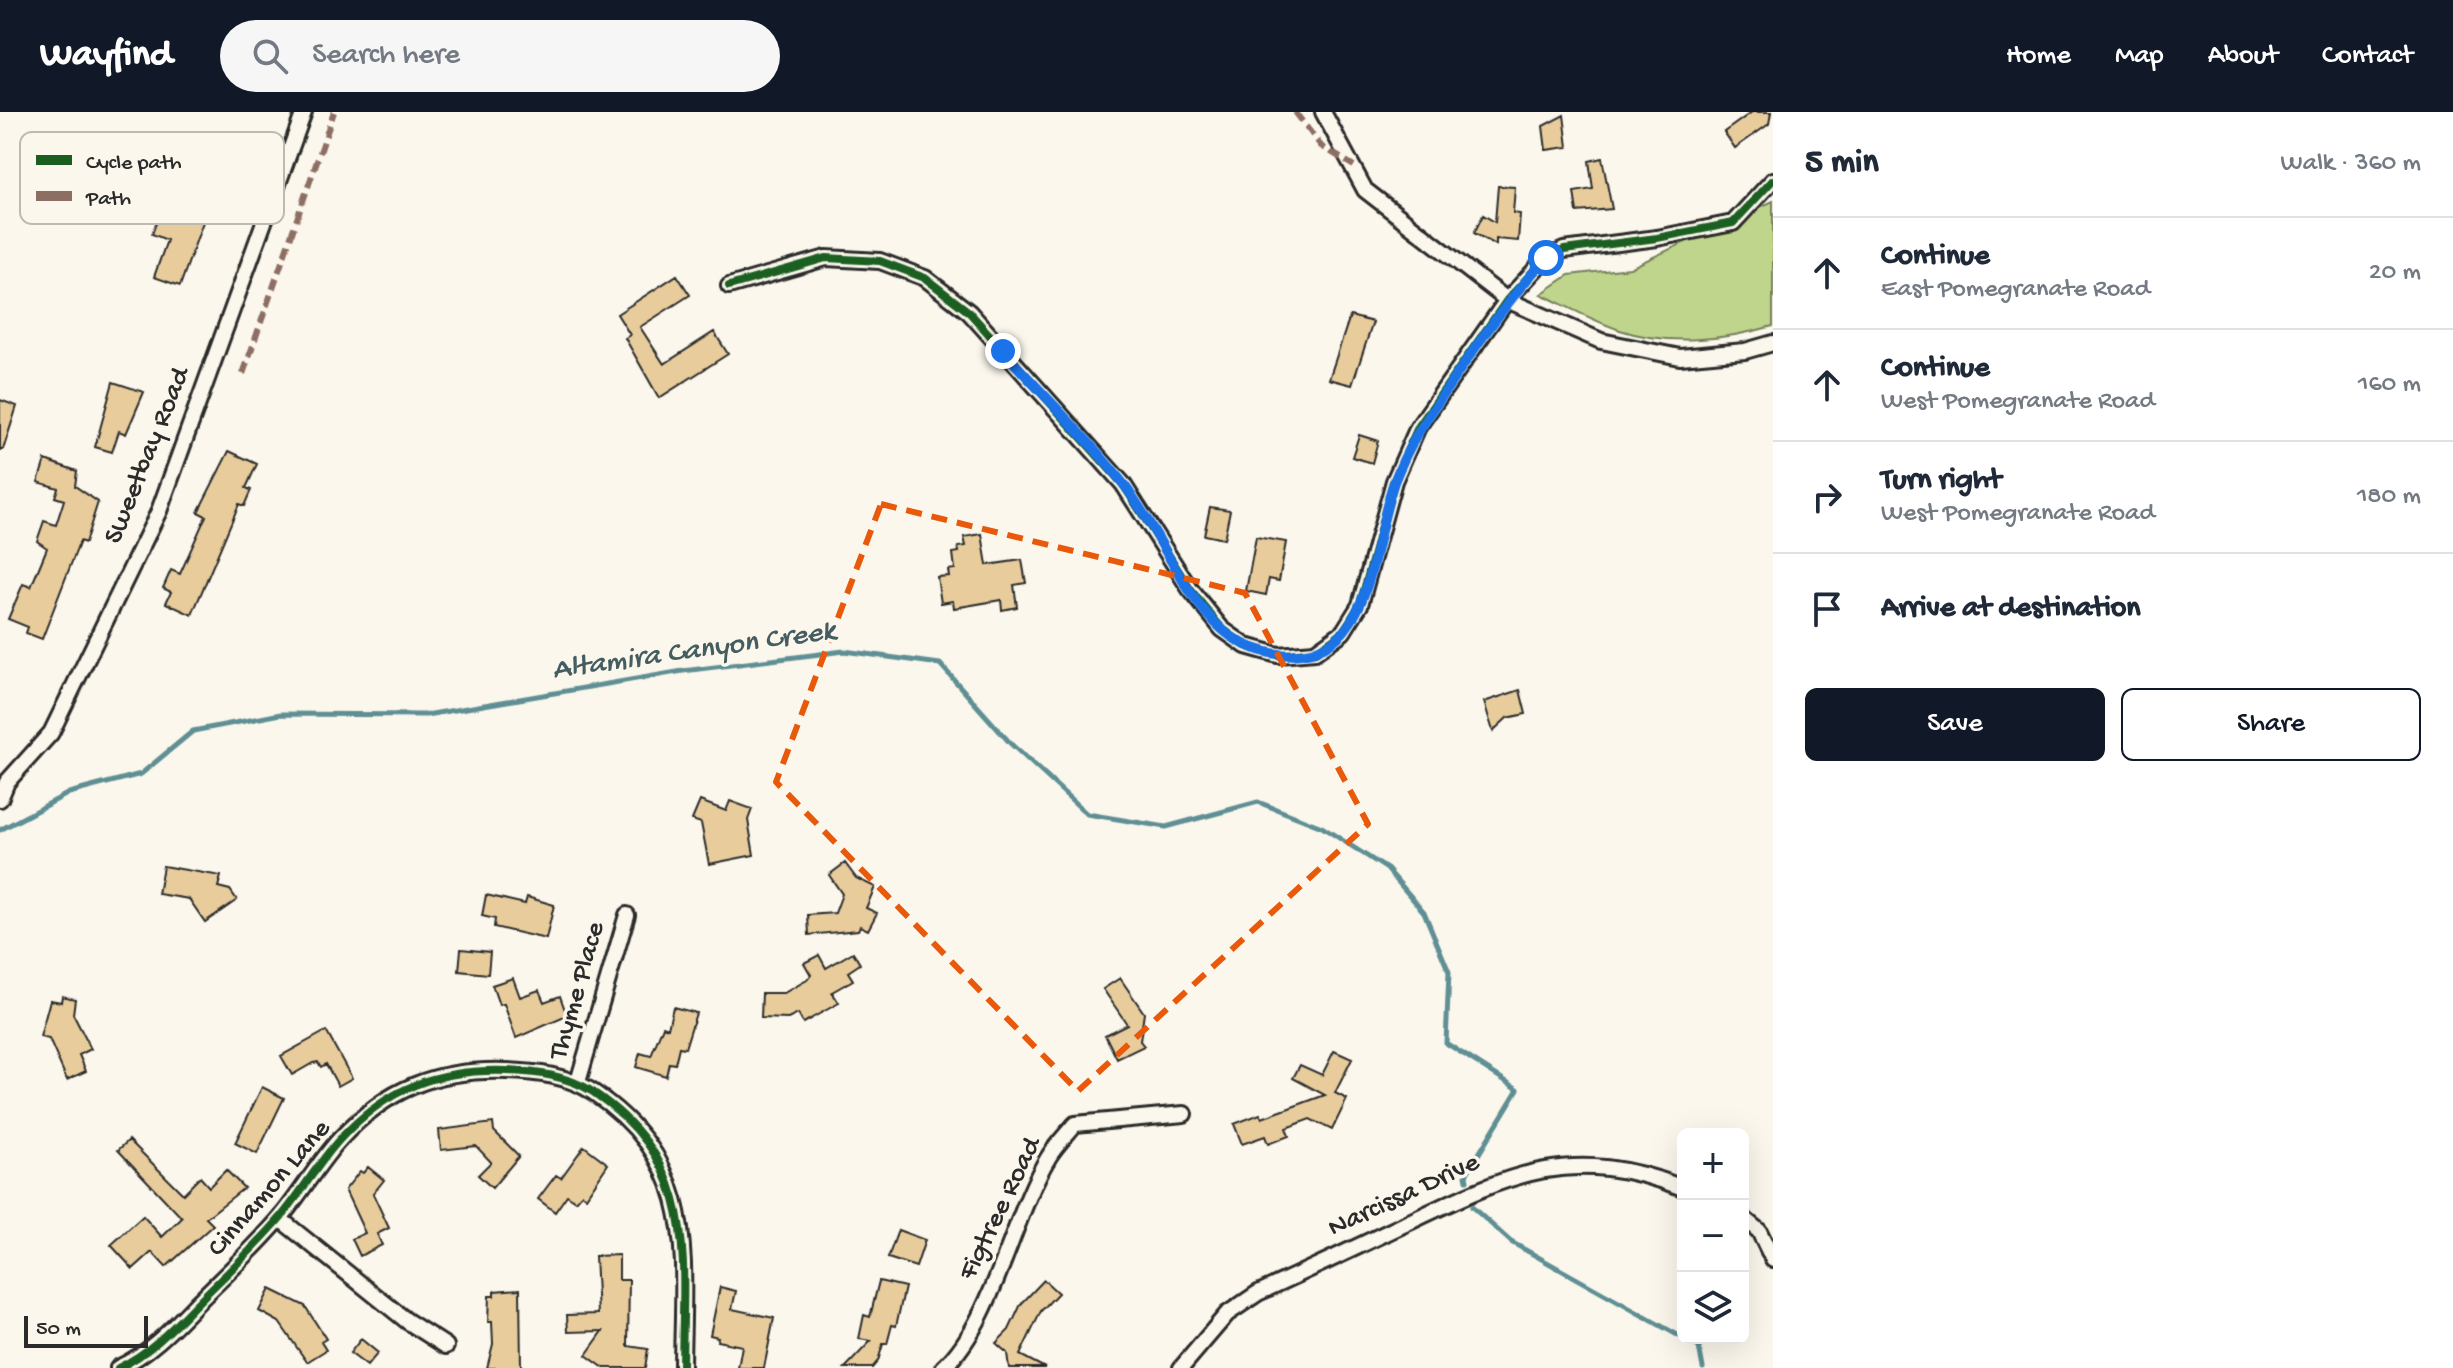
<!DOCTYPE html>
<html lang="en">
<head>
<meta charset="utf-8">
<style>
  body { margin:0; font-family:"Gochi Hand",sans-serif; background:#f6f6f7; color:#1f2937 }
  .controls { position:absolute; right:24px; bottom:24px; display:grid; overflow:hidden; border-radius:12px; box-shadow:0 8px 32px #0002 }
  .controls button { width:72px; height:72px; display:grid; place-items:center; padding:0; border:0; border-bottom:2px solid #e0e1e3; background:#fff; color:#1f2937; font:40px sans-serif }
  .scale { position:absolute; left:24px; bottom:20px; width:124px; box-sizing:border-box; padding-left:8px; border:4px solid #2b2b2b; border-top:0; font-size:22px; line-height:28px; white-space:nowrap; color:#2b2b2b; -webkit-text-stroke:6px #fbf7ec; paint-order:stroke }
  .stop { position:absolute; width:24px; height:24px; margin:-18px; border:6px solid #1a73e8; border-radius:50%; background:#fff }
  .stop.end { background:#1a73e8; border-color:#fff; box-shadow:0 2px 8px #0008 }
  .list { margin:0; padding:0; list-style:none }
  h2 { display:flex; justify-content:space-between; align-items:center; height:104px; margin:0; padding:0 32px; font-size:34px }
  h2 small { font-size:26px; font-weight:400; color:#747a83 }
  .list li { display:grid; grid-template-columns:52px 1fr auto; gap:24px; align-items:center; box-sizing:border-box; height:112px; padding:0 32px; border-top:2px solid #e0e1e3 }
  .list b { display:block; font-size:30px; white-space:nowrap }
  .list p { margin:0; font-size:26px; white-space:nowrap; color:#747a83 }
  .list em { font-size:26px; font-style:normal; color:#747a83 }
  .actions { display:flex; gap:16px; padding:24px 32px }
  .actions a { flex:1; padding:18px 0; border:2px solid #111827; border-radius:12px; text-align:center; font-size:28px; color:#111827 }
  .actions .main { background:#111827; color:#fff }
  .icon { flex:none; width:44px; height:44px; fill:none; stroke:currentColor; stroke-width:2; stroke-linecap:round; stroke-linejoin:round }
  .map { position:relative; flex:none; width:1773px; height:1256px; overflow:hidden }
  header { display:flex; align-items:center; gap:48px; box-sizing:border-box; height:112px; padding:0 40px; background:#111827; color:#fff }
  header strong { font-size:38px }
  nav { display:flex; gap:44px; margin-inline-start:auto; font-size:28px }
  .search { width:560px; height:72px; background:#f6f6f7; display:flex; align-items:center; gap:20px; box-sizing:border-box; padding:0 28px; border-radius:44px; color:#747a83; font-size:30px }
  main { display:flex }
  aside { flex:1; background:#fff }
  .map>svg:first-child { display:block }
</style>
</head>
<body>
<header>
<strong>Wayfind</strong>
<div class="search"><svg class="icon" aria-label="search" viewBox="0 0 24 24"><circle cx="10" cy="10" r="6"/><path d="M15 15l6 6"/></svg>Search here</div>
<nav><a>Home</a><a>Map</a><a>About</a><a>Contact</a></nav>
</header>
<main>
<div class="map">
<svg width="1773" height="1256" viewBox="0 0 1773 1256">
  <rect width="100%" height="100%" fill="#fbf7ec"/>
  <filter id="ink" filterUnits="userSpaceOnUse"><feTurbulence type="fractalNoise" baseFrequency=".0125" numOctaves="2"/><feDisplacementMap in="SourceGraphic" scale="16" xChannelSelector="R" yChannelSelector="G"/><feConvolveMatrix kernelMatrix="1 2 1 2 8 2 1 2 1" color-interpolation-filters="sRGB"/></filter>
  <g filter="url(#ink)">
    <!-- green -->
    <path fill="#bfd58c" stroke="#75805c" stroke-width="2" d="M1773,89v125c-48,14 -105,20 -153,4 -27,-9 -54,-24 -79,-36l28,-19 61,-7z"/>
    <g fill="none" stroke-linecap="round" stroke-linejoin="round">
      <!-- stream -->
      <path stroke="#5e8f94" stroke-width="5" d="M0,718l69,-37 72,-19 52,-43 88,-17 145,1 257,-44 161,-20 96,13 71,80 76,70 79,13 92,-25 64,25 65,42 37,43 25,60 -3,71 72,46 -52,86 1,5
        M1472,1095l39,35 188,105 4,21"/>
    </g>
    <!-- building -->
    <path fill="#e8cc9c" stroke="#2b2b2b" stroke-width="2" d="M1752,0h19l-2,12 -34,24 -11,-16z
      M1564,3l4,32 -22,3 -3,-24z
      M1602,46l10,51 -35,3 -3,-20 19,-3 -4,-28z
      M1498,74l17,1 -2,26 7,1 -2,27 -22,-2v6l-22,-12 9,-18 12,7z
      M183,96l22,8 -25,70 -26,-9 13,-37 -15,-6 9,-24 20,4z
      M677,163l13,20 -50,32 24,37 50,-32 14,22 -69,44 -34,-60 5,-3 -13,-21z
      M1350,204l23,6 -21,63 -23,-6z
      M113,270l31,10 -18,42 -7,-3 -7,21 -17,-5z
      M0,288l17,6 -14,44h-3z
      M1359,323l19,6 -6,22 -20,-6z
      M229,339l28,13 -11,24 5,2 -7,16 -5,-2 -47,111 -26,-12 5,-11 -8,-4 8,-18 9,4 26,-58 -8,-4z
      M45,348l32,11 -2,15 23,16 -13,41 -5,-2 -38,98 -16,-6 2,-6 -20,-8 15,-35 8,3 16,-39 -10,-7 7,-20 12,4 8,-25 -9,-3 3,-9 -20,-6z
      M1210,395l20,3 -6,29 -20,-4z
      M982,422l5,31 35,-5 4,23 -12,2 3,22 -15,3 -1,-10 -47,8 -1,-7 -12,2 -4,-26 12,-1 -1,-6 7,-1 -2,-16 6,-1 -1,-5 8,-1 -2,-9z
      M1256,425l30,5 -7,39 -10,-2 -3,16 -20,-4z
      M1520,578l6,24 -19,4 -14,13 -9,-29z
      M700,689l26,10 4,-10 22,8 -4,11 6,35 -45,9 -8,-41 -9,-3z
      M845,751l11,15 19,9 -9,21 11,5 -9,17 -8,-4 -2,4 -49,5 -1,-20 27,-2 7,-19 -13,-19z
      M163,754l58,10 -3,11 12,3 7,10 -32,22 -16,-23 -31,-5z
      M486,783l39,9 2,-7 27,8 -8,34 -52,-12 1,-8 -13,-3z
      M461,837l29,3 -2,22 -29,-3z
      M853,840l7,12 -12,8 5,8 -21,12 7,11 -36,20 -5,-9 -10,5 -27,-1 1,-25h22l23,-13 4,-5 -7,-12 15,-8 7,13z
      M513,866l7,19 19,-7 5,12 16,-6 7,20 -51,22 -12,-34 -5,1 -7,-20z
      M1120,866l24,35 -4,28 4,5 -27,13 -12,-24 22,-11 -24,-35z
      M62,884l13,3 -2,15 18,35 -12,6 7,16 -19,9 -18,-41 -9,-2 10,-37 11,2z
      M673,895l23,6 -11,35 -6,-1 -4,17 -6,-1 -3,13 -30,-9 4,-14 11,3 12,-30 5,2z
      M326,919l26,47 -14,8 -12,-22 -5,3 -3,-5 -5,1 -21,12 -11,-19z
      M1334,939l18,8 -17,34 12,6 -15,31 -22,-11 -24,9 3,8 -21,8 -3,-8 -23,8 -8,-20 26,-10 2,4 63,-23 -32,-17 7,-13 22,10z
      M262,975l22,11 -27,56 -22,-11z
      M493,1011l1,8 25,25 -27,32 -14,-13 13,-13 -15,-16 -35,4 -2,-20z
      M129,1028l54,54 17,-17 9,10 17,-17 18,18 -38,30 7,7 -47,42 -14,-15 -19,17 -22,-24 32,-29 19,21 20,-19 -64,-68z
      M584,1034l24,18 -22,33 -4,-3 -6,7 -9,-6 -12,17 -17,-13 18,-24 5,3z
      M368,1055l16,13 -11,14 16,34 -12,6 5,11 -22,11 -8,-17 13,-6 -20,-43 15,-19 3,2z
      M898,1118l27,10 -9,27 -28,-9z
      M619,1143v25h10l-1,66 20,3 -3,19h-41l-18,-13 17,-24 -35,1 -1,-17 31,-1 -3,-58z
      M1044,1168l14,13 -17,18 -21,44 25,13h-36l-2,-15 -11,-10 13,-13 12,-26z
      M879,1169l26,6 -9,39 -4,-1 -5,19h-4l-5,17 -6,7h-27l26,-27 -12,-2 5,-24 6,2z
      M720,1175l16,4 -4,18 42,9 -10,50h-26l4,-22 -25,-5 1,-4 -8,-2z
      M270,1177l35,17 21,33 -5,3 5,8 -19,12 -28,-40 -20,-11z
      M520,1177l1,79h-34l6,-24 -1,-22h-4l1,-26h5v-5z
      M361,1227l17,14 -11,13 -17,-13z"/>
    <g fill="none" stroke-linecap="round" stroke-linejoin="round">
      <defs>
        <path id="minor" d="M1323,0l42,78 142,110 94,41 79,16 65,-6 28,-8
          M729,174l97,-28 54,3 45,17 44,34 154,172 67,105 32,40 24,17 32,9 37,-3 28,-20 17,-27 34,-124 24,-54 89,-127 39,-42 18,-8 93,-12 76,-15 40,-43
          M0,687l7,-17 44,-49 108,-222 145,-399
          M578,970l49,-167
          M1743,1106l16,13 14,29
          M280,1107l127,102 39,25
          M118,1256c32,-15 55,-40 79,-65 28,-28 59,-56 84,-86 21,-25 37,-54 59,-78 47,-51 97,-70 166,-68 30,1 61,4 87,21 106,72 90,163 89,276
          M943,1256c50,-45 70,-153 105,-210 7,-12 18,-23 27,-34l109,-10
          M1181,1256l46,-54 31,-21c48,-22 97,-45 145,-68 103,-49 165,-82 280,-37"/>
      </defs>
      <!-- minor casing -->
      <use href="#minor" stroke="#2b2b2b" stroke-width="20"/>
      <!-- minor -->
      <use href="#minor" stroke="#fbf7ec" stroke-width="14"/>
      <!-- quiet -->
      <path stroke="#8d6e63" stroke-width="6" stroke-dasharray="12 6" stroke-linecap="butt" d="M1295,0l26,34 33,20
        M243,262l91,-262"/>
      <defs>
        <path id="cycleway" d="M729,174l97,-28 54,3 45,17 44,34 154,172 67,105 32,40 24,17 32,9 37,-3 28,-20 17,-27 34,-124 24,-54 89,-127 39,-42 18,-8 93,-12 76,-15 40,-43
          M118,1256c32,-15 55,-40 79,-65 28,-28 59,-56 84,-86 21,-25 37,-54 59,-78 47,-51 97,-70 166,-68 30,1 61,4 87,21 106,72 90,163 89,276"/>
      </defs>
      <!-- cycleway casing -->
      <use href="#cycleway" stroke="#fbf7ec" stroke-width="13"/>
      <!-- cycleway -->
      <use href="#cycleway" stroke="#1b5e20" stroke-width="8"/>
    </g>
  </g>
  <g fill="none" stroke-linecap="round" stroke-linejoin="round" filter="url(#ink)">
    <!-- route -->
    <path stroke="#1a73e8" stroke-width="10" d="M1003,239c40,44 85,87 122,135 35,45 55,107 99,145 33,28 90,35 120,0 30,-35 34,-105 50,-149 16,-41 33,-63 57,-99 30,-44 59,-86 95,-125"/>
  </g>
  <!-- marked area -->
  <path fill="none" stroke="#e8590c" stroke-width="6" stroke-dasharray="16 10" stroke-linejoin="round" d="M881,392l364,89 123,231 -290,267 -302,-309z"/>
  <g text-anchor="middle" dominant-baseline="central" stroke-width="7" stroke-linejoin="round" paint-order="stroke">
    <!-- street labels -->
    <g font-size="28" fill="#2b2b2b" stroke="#fbf7ec">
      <text transform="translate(148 344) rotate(-68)">Sweetbay Road</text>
      <text transform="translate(578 879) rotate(-74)">Thyme Place</text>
      <text transform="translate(270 1077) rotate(-49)">Cinnamon Lane</text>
      <text transform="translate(1404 1084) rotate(-25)">Narcissa Drive</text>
      <text transform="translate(1001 1097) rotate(-64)">Figtree Road</text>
    </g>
    <!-- water labels -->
    <g font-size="30" font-style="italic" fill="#445d60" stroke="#fbf7ec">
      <text transform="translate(694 540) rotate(-8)">Altamira Canyon Creek</text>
    </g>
  </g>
  <!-- legend -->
  <rect x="20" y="20" width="264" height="92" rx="12" fill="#fbf7ec" stroke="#bdbab2" stroke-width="2"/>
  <rect x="36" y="43" width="36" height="10" fill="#1b5e20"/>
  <rect x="36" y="79" width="36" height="10" fill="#8d6e63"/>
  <g font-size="22" fill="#2b2b2b">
    <text x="86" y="56">Cycle path</text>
    <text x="86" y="92">Path</text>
  </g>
</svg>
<div class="controls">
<button>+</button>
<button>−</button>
<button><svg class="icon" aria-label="layers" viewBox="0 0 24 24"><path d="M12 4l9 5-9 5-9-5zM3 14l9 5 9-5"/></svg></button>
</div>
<div class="scale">50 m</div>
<div class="stop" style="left:1546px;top:146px"></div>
<div class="stop end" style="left:1003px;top:239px"></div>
</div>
<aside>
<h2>5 min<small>Walk · 360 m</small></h2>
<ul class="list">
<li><svg class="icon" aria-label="ahead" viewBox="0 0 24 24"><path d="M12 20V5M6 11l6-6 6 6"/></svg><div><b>Continue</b><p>East Pomegranate Road</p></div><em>20 m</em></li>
<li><svg class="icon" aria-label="ahead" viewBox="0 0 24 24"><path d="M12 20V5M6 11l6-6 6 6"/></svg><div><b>Continue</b><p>West Pomegranate Road</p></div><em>160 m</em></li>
<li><svg class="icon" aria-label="right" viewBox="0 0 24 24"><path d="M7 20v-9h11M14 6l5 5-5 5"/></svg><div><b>Turn right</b><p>West Pomegranate Road</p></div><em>180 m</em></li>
<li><svg class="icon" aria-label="arrive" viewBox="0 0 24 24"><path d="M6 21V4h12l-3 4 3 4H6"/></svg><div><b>Arrive at destination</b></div></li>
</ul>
<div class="actions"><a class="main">Save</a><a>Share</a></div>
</aside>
</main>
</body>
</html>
